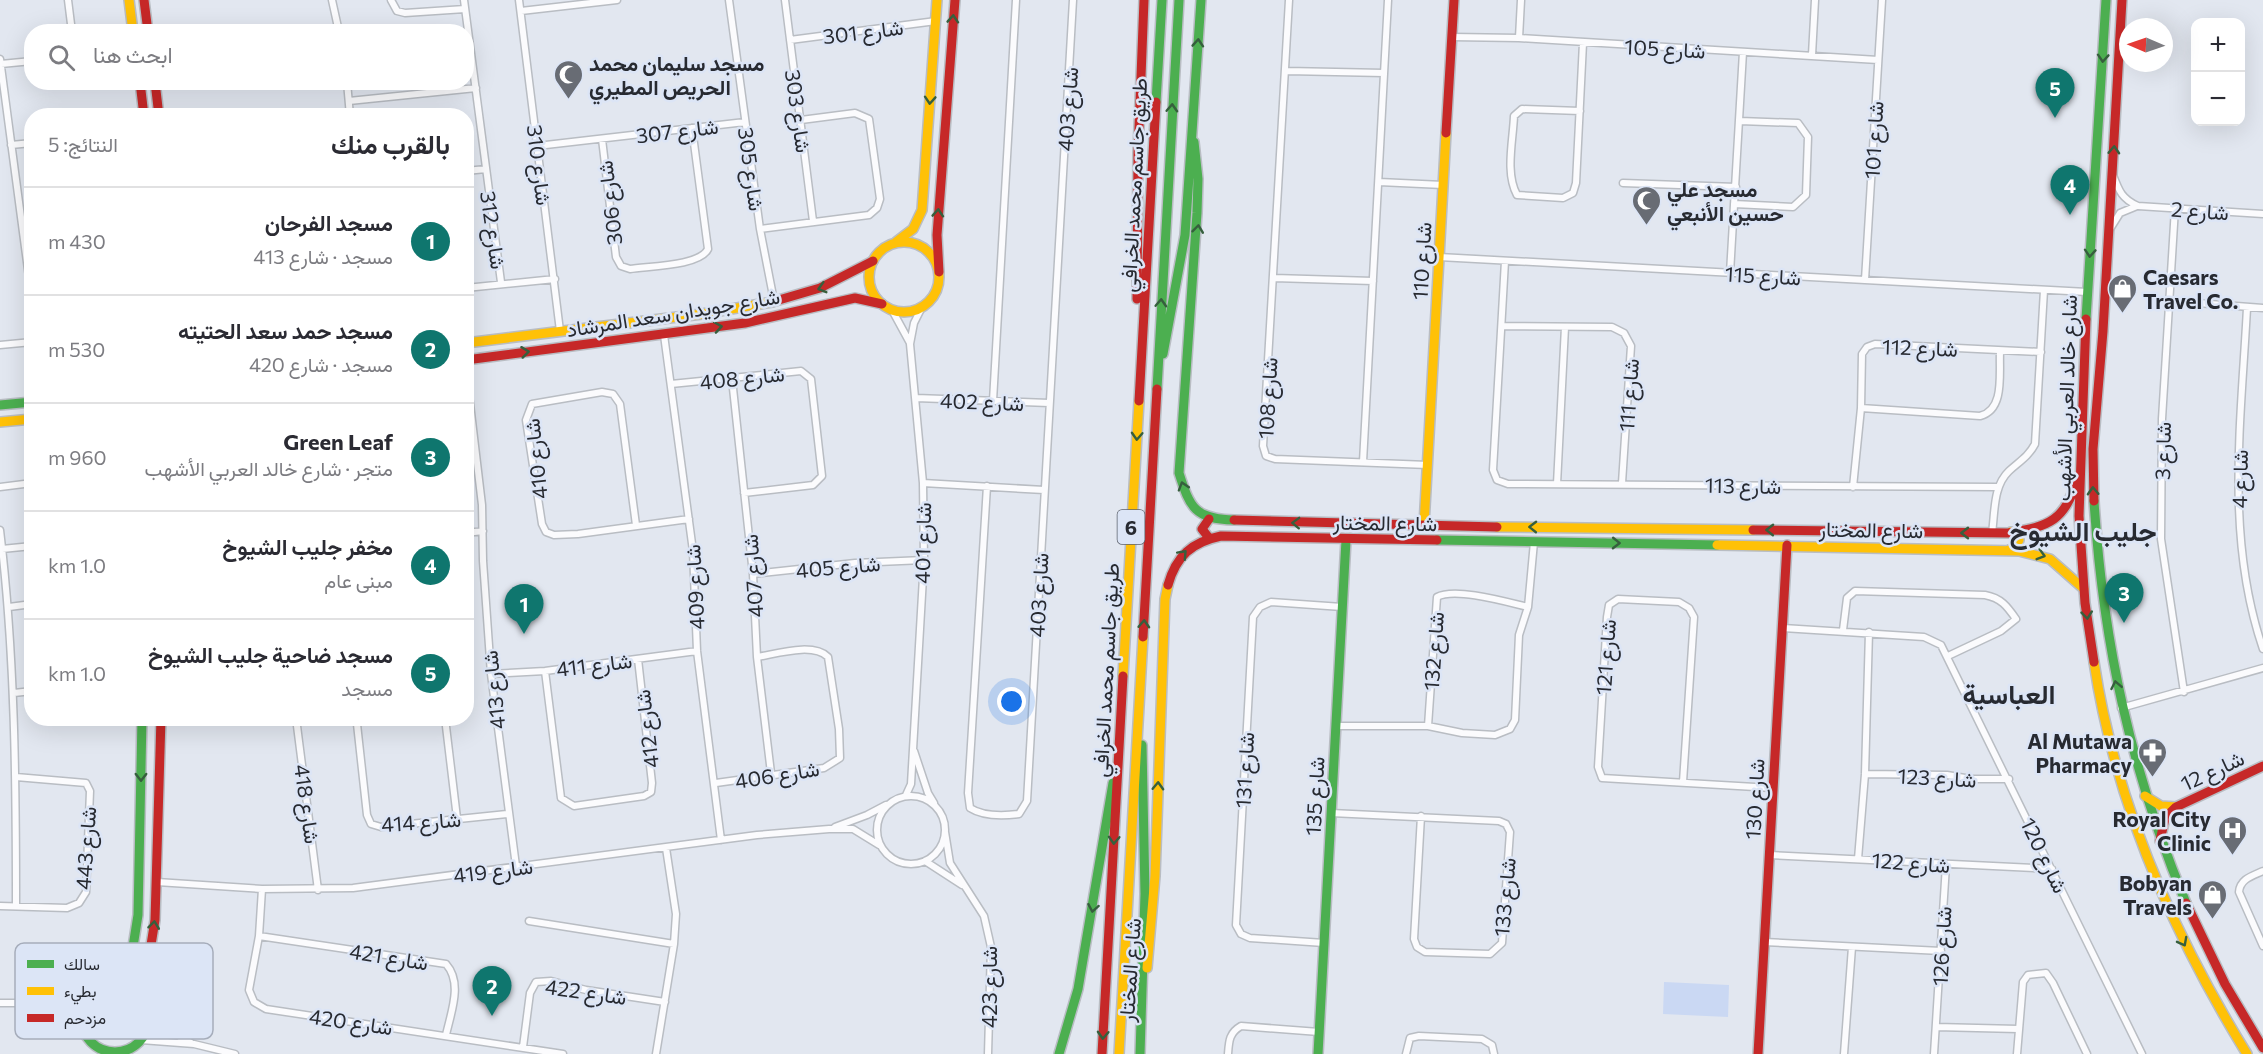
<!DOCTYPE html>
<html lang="ar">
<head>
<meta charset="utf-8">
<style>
  body { margin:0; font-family:Commissioner,Vazirmatn,sans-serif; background:#f2f2f3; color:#2b2b33; direction:rtl }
  .controls { position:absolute; right:18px; top:18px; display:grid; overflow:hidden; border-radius:12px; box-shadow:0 6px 24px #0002 }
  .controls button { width:54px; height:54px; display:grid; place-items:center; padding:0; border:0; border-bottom:2px solid #e1e1e2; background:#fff; color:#2b2b33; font:30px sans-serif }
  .compass { position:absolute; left:2119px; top:18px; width:54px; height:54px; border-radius:50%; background:#fff; box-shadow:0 6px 24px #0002; rotate:272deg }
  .you { position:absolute; left:1012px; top:702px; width:21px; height:21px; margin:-15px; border:4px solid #fff; border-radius:50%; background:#1a73e8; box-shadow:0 0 0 9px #1a73e833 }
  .badge { display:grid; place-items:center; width:39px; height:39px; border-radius:50%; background:#0f766e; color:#fff; font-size:20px; font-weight:700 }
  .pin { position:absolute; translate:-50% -50px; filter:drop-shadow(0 2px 3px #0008) }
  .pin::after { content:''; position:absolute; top:32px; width:21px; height:18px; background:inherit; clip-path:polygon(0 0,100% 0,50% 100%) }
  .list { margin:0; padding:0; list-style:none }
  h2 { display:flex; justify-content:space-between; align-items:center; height:78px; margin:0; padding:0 24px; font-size:26px }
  h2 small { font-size:20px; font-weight:400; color:#7c7c81 }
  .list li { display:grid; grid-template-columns:39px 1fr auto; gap:18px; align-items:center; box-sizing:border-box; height:108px; padding:0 24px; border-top:2px solid #e1e1e2 }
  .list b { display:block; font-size:22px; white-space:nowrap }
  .list p { margin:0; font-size:20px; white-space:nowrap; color:#7c7c81 }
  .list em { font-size:20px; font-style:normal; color:#7c7c81 }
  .icon { flex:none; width:33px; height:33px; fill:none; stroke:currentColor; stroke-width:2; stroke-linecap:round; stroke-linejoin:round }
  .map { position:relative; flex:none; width:2263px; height:1054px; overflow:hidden; direction:ltr }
  .search { position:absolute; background:#fff; box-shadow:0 6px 24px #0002; left:24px; top:24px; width:450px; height:66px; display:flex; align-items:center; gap:15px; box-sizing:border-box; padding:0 21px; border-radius:24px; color:#7c7c81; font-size:22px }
  .panel { position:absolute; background:#fff; box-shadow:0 6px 24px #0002; left:24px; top:108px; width:450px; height:618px; border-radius:24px; direction:rtl }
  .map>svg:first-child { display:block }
</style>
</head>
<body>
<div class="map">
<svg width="2263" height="1054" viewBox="0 0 2263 1054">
  <rect width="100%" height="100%" fill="#e2e7f0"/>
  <!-- green -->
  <path fill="#cad8f3" d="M1664,982l65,3 -1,32 -65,-3z"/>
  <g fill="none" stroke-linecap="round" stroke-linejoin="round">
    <defs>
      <path id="street" d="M68,0l4,32
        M332,0l7,32
        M391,0l6,11 8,2 60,-4
        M464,0l37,282
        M519,0l41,331
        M729,0l31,229 14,72
        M785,0l28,221
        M1289,0l-26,446 3,10 9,3 153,6
        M521,11l96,-11
        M1452,37l67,1 359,22
        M1519,38l2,-38
        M790,40l146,-19
        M1812,55l3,-55
        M0,59l32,241
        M1,64l31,-3
        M1287,71l97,2
        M347,82l3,34
        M349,101l127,-13
        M1580,111l-58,-2 -8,7c-1,25 -9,57 3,79l46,3 10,-5 3,-10 7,-140
        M602,139l14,118 5,9 9,3c19,-3 70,-3 78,-20l-16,-121
        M11,145l21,-2
        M537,146l208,-24
        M466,171l20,-2
        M2113,175c6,16 9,24 25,31l125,8
        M1379,182l64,3
        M1623,183l113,4
        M1734,204l59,3 13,-12 2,-58 -10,-14 -58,-2
        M2175,208l-13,211 -1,120 23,153
        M760,229l109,-14 8,-7 3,-9 -11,-80 -14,-6 -54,7
        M2110,229l10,-16 17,-7
        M1439,257l648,35
        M1505,261l-12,209 4,10 11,4 489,3
        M1730,273l13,-221
        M1274,278l99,3
        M1865,280l17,-280
        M466,288l89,-9
        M2171,301l92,7
        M2247,308c-6,114 -22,230 16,341
        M892,310l18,33
        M1503,326l109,1 12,6 7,13 -9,137
        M664,335l29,216 4,100 24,189
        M0,345l32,-3
        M466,370l16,135 1,56 8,113 25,192
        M732,379l21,195 4,83 14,116
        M671,384l130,-13 10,8 11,97 -9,9 -69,8
        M916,398l133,5
        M993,401l23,-401
        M1861,408l119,8c25,-6 19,-42 20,-64
        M1363,462l25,-462
        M923,483l121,7
        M1557,484l8,-157
        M987,486l-19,307 2,15c14,9 33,8 49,6l8,-13 46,-801
        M0,487l32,-4
        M1853,487l8,-79 1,-54 5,-7 8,-3 166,8
        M636,525l-16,-121 -7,-10 -11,-2 -70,12 -6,16 16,104 4,8 8,3 24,-1 111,-15
        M0,530c15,125 16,250 16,376
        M466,533l17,-2
        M1992,533c3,-21 1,-47 17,-62 11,-10 19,-14 26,-27l9,-154
        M2,549l30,-3
        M753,574l102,-11 69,-3
        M9,607l23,-3
        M1528,607l6,-65
        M1783,628l141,9 17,8 201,409
        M1843,630l4,-32 8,-7 130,4c16,3 22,11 31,24l-15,12 -53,25
        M545,671l16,127 13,8 70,-10 7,-4 1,-9 -14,-124
        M491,674l54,-3 152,-20
        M14,693l18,-2
        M2121,708l142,-40
        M296,718l22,172
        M359,718l-2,6 10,91 4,9 10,3 126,-13
        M445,718l12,100
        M1336,726h92l34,7 33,2 15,-6 5,-9 4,-85 9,-28c-21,-5 -73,-20 -91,-10l-9,129
        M914,751l14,42 6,10
        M1865,774l82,1 24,4h38
        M1683,782l11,-165 -5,-9 -10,-6 -61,-3 -9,6 -2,12 -9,150 4,11 170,10
        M716,783l108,-15 16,-10 -1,-29 -11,-72c-15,-15 -52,-3 -71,0
        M906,795l5,-11 13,-224 -1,-77 -13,-139 4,-21 8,-16
        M877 830a34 34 0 1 1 68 0a34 34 0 1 1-68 0Z
        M1331,813l168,8 7,3 4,8 -8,111 -12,11 -65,-2 -8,-5 -3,-8 7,-123
        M835,827l32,-12 19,-10
        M945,832l5,31 34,53 7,31 -3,107
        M1769,855l283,14
        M1858,859l7,-85 4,-142
        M925,861l37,24
        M2263,871c-11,5 -23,8 -24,21l24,54
        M157,882l105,7 91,-1 404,-53 72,-6h24l26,16
        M262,889l-3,47 -10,54 5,12 12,7 297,45
        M0,906l67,2 12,-5 7,-11 4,-101 -4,-8 -70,-6
        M529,921l145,23
        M259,936l187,28c17,19 5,48 0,71
        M1764,942l177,9
        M1324,943l-74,-5 -9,-4 -5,-9 17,-308 7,-10 11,-5 71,5
        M0,1003h41l47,-6
        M45,1004l18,6 18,10
        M149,1020l42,23
        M1936,1027l82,2
        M141,1040l53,4 41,10
        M523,1047l7,-54 6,-11 15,-1 35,9 79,12
        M656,1054l18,-110 2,-30 -10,-66
        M1228,1054c1,-13 1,-21 13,-28l78,6
        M1406,1054l4,-16 9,-2 63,3 10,6 2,9
        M1844,1054l8,-107
        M1934,1054l12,-189
        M2017,1054l6,-72 5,-7 18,-2 7,10 34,71"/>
      <path id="fast" d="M1156,102l6,-102
        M1194,142l4,37 -1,34 -18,260c11,35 16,46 55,47
        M2086,319l20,-319
        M1163,354l22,-119 16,-235
        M1157,389l22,-389
        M0,405l32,-3
        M2094,501c9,143 37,270 92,402
        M1437,540l280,5
        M113,984l12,-14 7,-17 6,-38 4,-197
        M81 1018a34 34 0 1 1 68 0a34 34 0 1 1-68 0Z
        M1059,1054l19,-65 35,-206
        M1140,1054l5,-160 -3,-149
        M1318,1054l28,-514"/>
      <path id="slow" d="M129,0l4,32
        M896,242l17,-13 9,-19 15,-210
        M869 277a35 35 0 1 1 70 0a35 35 0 1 1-70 0Z
        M466,343l236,-29 70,-12
        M0,422l32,-3
        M1424,525l22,-392
        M1497,527l256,3
        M1717,545l302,6 31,8 34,30
        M2009,550l6,-2 4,-8 -3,-6 -5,-2
        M2094,662c21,141 79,272 153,392
        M1123,676l16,-275
        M2145,796l16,10 15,1
        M1147,968l8,-92 10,-277 3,-14
        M1119,1054l24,-417"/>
      <path id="jam" d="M144,0l4,32
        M140,82l4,34
        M155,82l4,34
        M1446,133l8,-133
        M939,272l-2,-37 18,-235
        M1137,299l1,-146 6,-153
        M772,302l48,-14 53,-27
        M2086,319l-7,197 6,87 9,59
        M466,360l279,-37 110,-25 27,6
        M1139,401l17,-299
        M2094,501l-1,-52 10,-118 19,-331
        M1209,519l-7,10 7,9
        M1234,520l263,7
        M1753,530l255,3c43,-7 56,-12 70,-55
        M1168,585c8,-29 24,-43 53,-49l216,4
        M1143,637l14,-248
        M2160,841l5,-23 11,-11 87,-41
        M2186,903l39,81 38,64
        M145,1003l1,-27 9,-56 6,-202
        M1102,1054l21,-378
        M1758,1054l29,-509"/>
    </defs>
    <!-- street casing -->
    <use href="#street" stroke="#b9bdc3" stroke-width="9"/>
    <!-- fast casing -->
    <use href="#fast" stroke="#b9bdc3" stroke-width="12"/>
    <!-- slow casing -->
    <use href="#slow" stroke="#b9bdc3" stroke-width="12"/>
    <!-- jam casing -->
    <use href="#jam" stroke="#b9bdc3" stroke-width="12"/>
    <!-- street -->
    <use href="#street" stroke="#fbfbfd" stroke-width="6"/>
    <!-- fast -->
    <use href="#fast" stroke="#4caf50" stroke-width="9"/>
    <!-- slow -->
    <use href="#slow" stroke="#ffc107" stroke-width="9"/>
    <!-- jam -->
    <use href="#jam" stroke="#c62828" stroke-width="9"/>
  </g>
  <!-- one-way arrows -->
  <defs><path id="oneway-chevron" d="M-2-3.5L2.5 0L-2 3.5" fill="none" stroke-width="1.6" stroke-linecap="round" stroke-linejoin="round" transform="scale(1.5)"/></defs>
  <g stroke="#365f3d">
    <use href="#oneway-chevron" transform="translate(953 19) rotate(-86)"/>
    <use href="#oneway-chevron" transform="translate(1198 43) rotate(-86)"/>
    <use href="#oneway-chevron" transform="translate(2103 58) rotate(94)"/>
    <use href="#oneway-chevron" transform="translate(930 100) rotate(94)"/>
    <use href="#oneway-chevron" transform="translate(1172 108) rotate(-87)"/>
    <use href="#oneway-chevron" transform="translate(2114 150) rotate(-87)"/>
    <use href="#oneway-chevron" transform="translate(938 213) rotate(-86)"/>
    <use href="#oneway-chevron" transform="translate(1198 229) rotate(-83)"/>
    <use href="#oneway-chevron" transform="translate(2090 253) rotate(94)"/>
    <use href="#oneway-chevron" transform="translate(822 288) rotate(164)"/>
    <use href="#oneway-chevron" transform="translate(1161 303) rotate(-87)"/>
    <use href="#oneway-chevron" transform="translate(718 327) rotate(-9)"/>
    <use href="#oneway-chevron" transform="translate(525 352) rotate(-7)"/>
    <use href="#oneway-chevron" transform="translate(1137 436) rotate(93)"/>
    <use href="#oneway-chevron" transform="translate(1183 486) rotate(-107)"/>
    <use href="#oneway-chevron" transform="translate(2093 491) rotate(-92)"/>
    <use href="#oneway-chevron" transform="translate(1296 523) rotate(-178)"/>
    <use href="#oneway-chevron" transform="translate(1533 527) rotate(-179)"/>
    <use href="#oneway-chevron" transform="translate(1770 530) rotate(-179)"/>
    <use href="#oneway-chevron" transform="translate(1965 533) rotate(-180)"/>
    <use href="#oneway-chevron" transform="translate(1616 543) rotate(1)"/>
    <use href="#oneway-chevron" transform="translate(1183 554) rotate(-47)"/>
    <use href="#oneway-chevron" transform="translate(2041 555) rotate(16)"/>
    <use href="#oneway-chevron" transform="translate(2087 615) rotate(84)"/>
    <use href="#oneway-chevron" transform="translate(1144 624) rotate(-87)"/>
    <use href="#oneway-chevron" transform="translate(2116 685) rotate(-101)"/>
    <use href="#oneway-chevron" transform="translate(141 777) rotate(90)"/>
    <use href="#oneway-chevron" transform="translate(1158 786) rotate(-88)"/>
    <use href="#oneway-chevron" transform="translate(1114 840) rotate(93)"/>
    <use href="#oneway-chevron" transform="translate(1093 908) rotate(100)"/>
    <use href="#oneway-chevron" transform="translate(154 925) rotate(-83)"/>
    <use href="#oneway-chevron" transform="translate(2183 942) rotate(62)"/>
    <use href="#oneway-chevron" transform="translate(1103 1035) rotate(93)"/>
  </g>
  <!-- icons -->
  <defs>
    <symbol id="mosque-pin" viewBox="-11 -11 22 30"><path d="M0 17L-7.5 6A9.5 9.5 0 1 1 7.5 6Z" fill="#686c74" stroke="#dce5f6"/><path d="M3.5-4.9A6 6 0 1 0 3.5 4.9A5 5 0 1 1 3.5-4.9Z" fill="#fff"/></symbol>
    <symbol id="shop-pin" viewBox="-11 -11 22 30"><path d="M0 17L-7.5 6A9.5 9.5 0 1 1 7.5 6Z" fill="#686c74" stroke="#dce5f6"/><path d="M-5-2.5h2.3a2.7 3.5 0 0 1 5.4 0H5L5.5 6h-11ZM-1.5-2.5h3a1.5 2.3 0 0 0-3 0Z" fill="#fff"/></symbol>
    <symbol id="pharmacy-pin" viewBox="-11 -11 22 30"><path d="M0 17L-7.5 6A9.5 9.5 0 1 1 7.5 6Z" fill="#686c74" stroke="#dce5f6"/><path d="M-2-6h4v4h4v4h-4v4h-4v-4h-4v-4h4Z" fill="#fff"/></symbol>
    <symbol id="hospital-pin" viewBox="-11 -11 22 30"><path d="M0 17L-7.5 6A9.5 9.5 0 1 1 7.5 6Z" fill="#686c74" stroke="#dce5f6"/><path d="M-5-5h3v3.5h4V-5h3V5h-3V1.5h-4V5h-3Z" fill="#fff"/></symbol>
  </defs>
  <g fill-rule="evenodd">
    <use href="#mosque-pin" x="552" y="58" width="33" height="45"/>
    <use href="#mosque-pin" x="1630" y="184" width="33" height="45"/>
    <use href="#shop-pin" x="2106" y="272" width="33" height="45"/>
    <use href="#pharmacy-pin" x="2136" y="736" width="33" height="45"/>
    <use href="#hospital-pin" x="2216" y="814" width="33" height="45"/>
    <use href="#shop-pin" x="2196" y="878" width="33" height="45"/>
  </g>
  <g text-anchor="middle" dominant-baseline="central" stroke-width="5" stroke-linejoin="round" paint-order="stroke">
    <!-- shield labels -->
    <rect fill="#dce5f6" stroke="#5d626c" stroke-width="1.5" x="1117.5" y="510" width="27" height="34" rx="4.5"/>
    <g font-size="20" font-weight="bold" fill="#272a31">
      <text x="1131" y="527">6</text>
    </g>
    <!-- street labels -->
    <g font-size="21" fill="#272a31" stroke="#dce5f6">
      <text transform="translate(863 31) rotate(-7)">شارع 301</text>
      <text transform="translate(1665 48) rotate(3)">شارع 105</text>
      <text transform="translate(1067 109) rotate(-86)">شارع 403</text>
      <text transform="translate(799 111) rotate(82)">شارع 303</text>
      <text transform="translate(677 130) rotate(-7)">شارع 307</text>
      <text transform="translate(1873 140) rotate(-87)">شارع 101</text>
      <text transform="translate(540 165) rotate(83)">شارع 310</text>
      <text transform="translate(752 169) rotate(82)">شارع 305</text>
      <text transform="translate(1133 185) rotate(-87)">طريق جاسم محمد الخرافي</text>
      <text transform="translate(609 203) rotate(-97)">شارع 306</text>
      <text transform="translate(2200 210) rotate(4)">شارع 2</text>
      <text transform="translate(494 230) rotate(82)">شارع 312</text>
      <text transform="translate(1421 261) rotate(-87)">شارع 110</text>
      <text transform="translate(1763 275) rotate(3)">شارع 115</text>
      <text transform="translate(673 312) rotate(-9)">شارع جويدان سعد المرشاد</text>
      <text transform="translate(1920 347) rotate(2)">شارع 112</text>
      <text transform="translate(742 377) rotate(-6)">شارع 408</text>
      <text transform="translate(1628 395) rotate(-86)">شارع 111</text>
      <text transform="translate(1267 398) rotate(-87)">شارع 108</text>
      <text transform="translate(2065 398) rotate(-88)">شارع خالد العربي الأشهب</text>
      <text transform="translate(982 401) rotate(2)">شارع 402</text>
      <text transform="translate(2162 451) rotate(-89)">شارع 3</text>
      <text transform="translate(535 459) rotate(-96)">شارع 410</text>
      <text transform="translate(2239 479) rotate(-89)">شارع 4</text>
      <text transform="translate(1743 485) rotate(1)">شارع 113</text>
      <text transform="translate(1385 522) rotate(1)">شارع المختار</text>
      <text transform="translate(1871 529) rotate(1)">شارع المختار</text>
      <text transform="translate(922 543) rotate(-89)">شارع 401</text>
      <text transform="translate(838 566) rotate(-5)">شارع 405</text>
      <text transform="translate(752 576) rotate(-94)">شارع 407</text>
      <text transform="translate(694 587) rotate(-93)">شارع 409</text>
      <text transform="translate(1038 595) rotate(-87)">شارع 403</text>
      <text transform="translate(1433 651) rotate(-86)">شارع 132</text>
      <text transform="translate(1605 657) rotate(-86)">شارع 121</text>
      <text transform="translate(594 664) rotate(-7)">شارع 411</text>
      <text transform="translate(1105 670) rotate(-87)">طريق جاسم محمد الخرافي</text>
      <text transform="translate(493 690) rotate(-96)">شارع 413</text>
      <text transform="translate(646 729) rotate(-97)">شارع 412</text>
      <text transform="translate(1244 770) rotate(-87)">شارع 131</text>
      <text transform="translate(2212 770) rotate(-25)">شارع 12</text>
      <text transform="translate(777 774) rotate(-9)">شارع 406</text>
      <text transform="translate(1937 777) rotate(3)">شارع 123</text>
      <text transform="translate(1314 796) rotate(-87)">شارع 135</text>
      <text transform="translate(1754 799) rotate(-87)">شارع 130</text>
      <text transform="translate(308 804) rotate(82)">شارع 418</text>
      <text transform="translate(421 821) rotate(-4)">شارع 414</text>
      <text transform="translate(85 848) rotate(-86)">شارع 443</text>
      <text transform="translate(2045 855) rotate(64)">شارع 120</text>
      <text transform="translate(1911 862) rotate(4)">شارع 122</text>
      <text transform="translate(493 870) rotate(-7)">شارع 419</text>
      <text transform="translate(1504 897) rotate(-85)">شارع 133</text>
      <text transform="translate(1941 946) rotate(-87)">شارع 126</text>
      <text transform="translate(389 956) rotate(9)">شارع 421</text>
      <text transform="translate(1129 970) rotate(-86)">شارع المختار</text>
      <text transform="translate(988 987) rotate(-90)">شارع 423</text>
      <text transform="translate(586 991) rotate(8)">شارع 422</text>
      <text transform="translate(351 1021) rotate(8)">شارع 420</text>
    </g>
    <!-- poi labels -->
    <g font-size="21" font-weight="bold" fill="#272a31" stroke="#dce5f6" text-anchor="start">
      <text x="589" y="62">مسجد سليمان محمد<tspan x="589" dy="24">الحريص المطيري</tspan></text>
      <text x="1667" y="188">مسجد علي<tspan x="1667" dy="24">حسين الأنبعي</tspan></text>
      <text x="2143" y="276">Caesars<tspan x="2143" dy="24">Travel Co.</tspan></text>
      <text x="2132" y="740" text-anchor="end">Al Mutawa<tspan x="2132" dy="24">Pharmacy</tspan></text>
      <text x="2211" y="818" text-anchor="end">Royal City<tspan x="2211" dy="24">Clinic</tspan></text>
      <text x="2192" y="882" text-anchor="end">Bobyan<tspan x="2192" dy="24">Travels</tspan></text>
    </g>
    <!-- district labels -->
    <g font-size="27" font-weight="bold" fill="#272a31" stroke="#dce5f6">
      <text x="2083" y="530">جليب الشيوخ</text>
      <text x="2009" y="693">العباسية</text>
    </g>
  </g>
  <!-- legend -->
  <rect x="15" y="943" width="198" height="96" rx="9" fill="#dce5f6" stroke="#a6adbb" stroke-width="1.5"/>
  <rect x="27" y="960" width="27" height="8" fill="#4caf50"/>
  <rect x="27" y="987" width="27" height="8" fill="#ffc107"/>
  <rect x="27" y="1014" width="27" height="8" fill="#c62828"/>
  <g font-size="16" fill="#272a31">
    <text x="64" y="970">سالك</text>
    <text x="64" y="997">بطيء</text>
    <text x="64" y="1024">مزدحم</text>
  </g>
</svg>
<div class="controls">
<button>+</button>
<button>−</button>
</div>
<svg class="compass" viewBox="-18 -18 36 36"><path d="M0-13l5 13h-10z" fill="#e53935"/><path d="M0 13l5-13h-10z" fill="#7c7c81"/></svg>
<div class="you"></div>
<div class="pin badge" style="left:524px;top:634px">1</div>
<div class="pin badge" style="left:492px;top:1016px">2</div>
<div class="pin badge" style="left:2124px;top:623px">3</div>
<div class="pin badge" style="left:2070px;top:215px">4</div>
<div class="pin badge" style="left:2055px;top:118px">5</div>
<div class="search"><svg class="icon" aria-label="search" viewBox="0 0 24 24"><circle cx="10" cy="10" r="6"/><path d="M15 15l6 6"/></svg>ابحث هنا</div>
<section class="panel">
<h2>بالقرب منك<small>النتائج: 5</small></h2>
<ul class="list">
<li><span class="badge">1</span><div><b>مسجد الفرحان</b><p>مسجد · شارع 413</p></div><em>430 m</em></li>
<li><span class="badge">2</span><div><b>مسجد حمد سعد الحتيته</b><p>مسجد · شارع 420</p></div><em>530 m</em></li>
<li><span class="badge">3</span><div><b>Green Leaf</b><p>متجر · شارع خالد العربي الأشهب</p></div><em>960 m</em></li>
<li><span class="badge">4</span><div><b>مخفر جليب الشيوخ</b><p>مبنى عام</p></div><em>1.0 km</em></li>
<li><span class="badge">5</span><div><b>مسجد ضاحية جليب الشيوخ</b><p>مسجد</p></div><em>1.0 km</em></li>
</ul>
</section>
</div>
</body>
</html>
